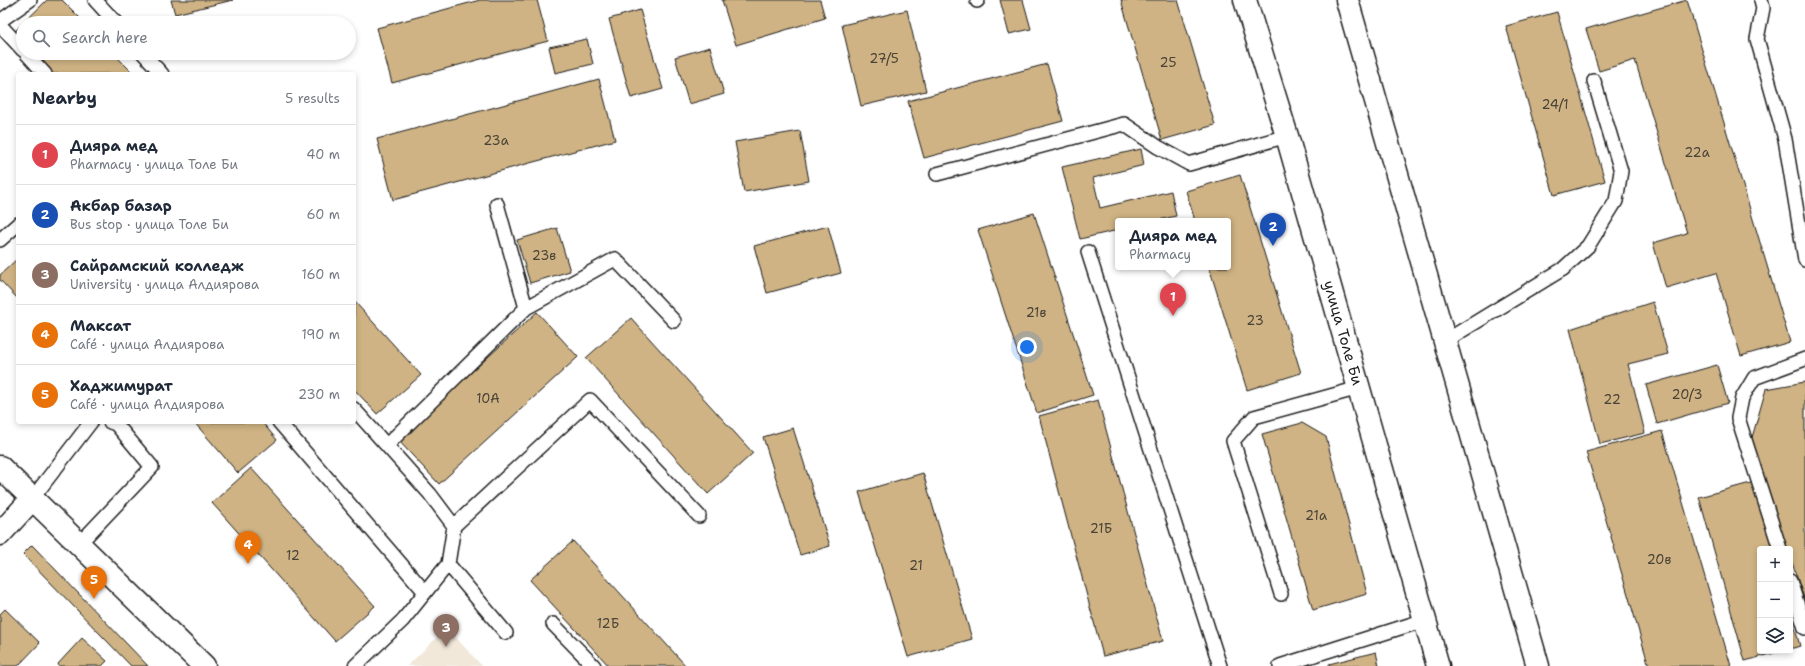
<!DOCTYPE html>
<html lang="en">
<head>
<meta charset="utf-8">
<style>
  body { margin:0; font-family:"Shantell Sans",sans-serif; background:#f2f2f3; color:#1f2937 }
  .controls { position:absolute; right:12px; bottom:12px; display:grid; overflow:hidden; border-radius:4px; box-shadow:0 2px 6px #0003 }
  .controls button { width:36px; height:36px; display:grid; place-items:center; padding:0; border:0; border-bottom:1px solid #e0e1e3; background:#fff; color:#1f2937; font:20px sans-serif }
  .you { position:absolute; left:1027px; top:347px; width:14px; height:14px; margin:-10px; border:3px solid #fff; border-radius:50%; background:#1a73e8; box-shadow:0 0 0 6px #1a73e833 }
  .badge { display:grid; place-items:center; width:26px; height:26px; border-radius:50%; background:#c8321e; color:#fff; font-size:13px; font-weight:700 }
  .pin { position:absolute; translate:-50% -33px; filter:drop-shadow(0 1px 2px #0008) }
  .pin::after { content:''; position:absolute; top:21px; width:14px; height:12px; background:inherit; clip-path:polygon(0 0,100% 0,50% 100%) }
  .popup { position:absolute; left:1115px; top:218px; width:116px; height:52px; box-sizing:border-box; display:grid; place-content:center; border-radius:4px; background:#fff; filter:drop-shadow(0 1px 3px #0005); font-size:13px; white-space:nowrap; color:#747a83 }
  .popup b { font-size:15px; color:#1f2937 }
  .popup::after { content:''; position:absolute; left:50%; top:100%; margin-left:-8px; border:8px solid transparent; border-top-color:#fff }
  .list { margin:0; padding:0; list-style:none }
  h2 { display:flex; justify-content:space-between; align-items:center; height:52px; margin:0; padding:0 16px; font-size:17px }
  h2 small { font-size:13px; font-weight:400; color:#747a83 }
  .list li { display:grid; grid-template-columns:26px 1fr auto; gap:12px; align-items:center; box-sizing:border-box; height:60px; padding:0 16px; border-top:1px solid #e0e1e3 }
  .list b { display:block; font-size:15px; white-space:nowrap }
  .list p { margin:0; font-size:13px; white-space:nowrap; color:#747a83 }
  .list em { font-size:13px; font-style:normal; color:#747a83 }
  .icon { flex:none; width:22px; height:22px; fill:none; stroke:currentColor; stroke-width:2; stroke-linecap:round; stroke-linejoin:round }
  .map { position:relative; flex:none; width:1805px; height:666px; overflow:hidden }
  .search { position:absolute; background:#fff; box-shadow:0 2px 6px #0003; left:16px; top:16px; width:340px; height:44px; display:flex; align-items:center; gap:10px; box-sizing:border-box; padding:0 14px; border-radius:22px; color:#747a83; font-size:15px }
  .panel { position:absolute; background:#fff; box-shadow:0 2px 6px #0003; left:16px; top:72px; width:340px; height:352px; border-radius:4px }
  .map>svg:first-child { display:block }
</style>
</head>
<body>
<div class="map">
<svg width="1805" height="666" viewBox="0 0 1805 666">
  <rect width="100%" height="100%" fill="#fff"/>
  <filter id="ink" filterUnits="userSpaceOnUse"><feTurbulence type="fractalNoise" baseFrequency=".025" numOctaves="2"/><feDisplacementMap in="SourceGraphic" scale="8" xChannelSelector="R" yChannelSelector="G"/><feConvolveMatrix kernelMatrix="1 2 1 2 8 2 1 2 1" color-interpolation-filters="sRGB"/></filter>
  <g filter="url(#ink)">
    <!-- built -->
    <path fill="#f1e8da" d="M447,628l35,38h-75z"/>
    <!-- building -->
    <path fill="#cfb384" stroke="#1c1c1c" d="M47,0h15l23,23h-62v23l-11,-12z
      M171,0h62l-58,14z
      M480,0h57l11,41 -156,42 -15,-55z
      M722,0h98l5,18 -89,27z
      M1000,0h23l8,29 -22,5z
      M1121,0h57l37,125 -53,15z
      M1687,0l103,342 -49,14 -25,-83 -50,15 -13,-45 34,-10 -52,-173 -36,11 -13,-42z
      M640,10l23,79 -32,9 -22,-79z
      M907,10l19,81 -65,15 -19,-81z
      M1557,12l48,169 -51,14 -48,-169z
      M587,39l6,25 -38,9 -6,-26z
      M710,47l14,47 -35,10 -14,-47z
      M30,53h83l21,21h-84z
      M1047,64l16,57 -139,37 -16,-57z
      M599,79l16,61 -222,60 -16,-61z
      M800,131l9,50 -65,11 -9,-50z
      M1141,149l3,16 -51,13 7,30 71,-17 5,25 -22,5h-36v9l-38,9 -18,-72z
      M1240,175l61,198 -54,17 -38,-123h19v-46h-33l-9,-30z
      M1034,213l59,182 -56,18 -59,-183z
      M828,226l13,47 -74,20 -13,-47z
      M557,228l13,43 -40,12 -13,-43z
      M18,258v41l-18,-19v-5z
      M354,301l67,74 -44,39 -23,-25z
      M1653,302l15,52 -40,10 17,69 -45,11 -30,-115z
      M537,312l41,45 -139,127 -41,-44z
      M631,318l122,135 -45,41 -122,-136z
      M1717,365l11,38 -71,21 -11,-39z
      M1805,382v219l-15,-44v-8h-3l-36,-108 15,-52z
      M1098,400l65,241 -60,15 -64,-240z
      M194,422h68l15,18 -39,33z
      M1302,423l24,14 41,157 -54,16 -51,-176z
      M793,428l37,118 -30,9 -37,-118z
      M1662,431l69,235h-82l-63,-214z
      M251,468l124,138 -40,35 -123,-138z
      M923,473l49,166 -64,18 -49,-165z
      M1754,482l19,67h-13v102h22l-37,10 -46,-164z
      M573,541l113,125h-77l-79,-86z
      M32,545l116,121h-17l-108,-112z
      M5,609l35,34 -22,23h-18v-52z
      M1790,611l10,35 -10,3z
      M82,638l25,23 -5,5h-43l-1,-2z
      M1376,652l3,14h-50v-2z"/>
    <g fill="none" stroke-linecap="round" stroke-linejoin="round">
      <defs>
        <path id="lane" d="M95,0l21,23
          M1761,0l2,8 -6,31 28,100 20,121
          M977,1l1,-1
          M0,21l30,-21
          M0,25l23,25
          M26,53l19,21
          M143,53l19,21
          M937,174l187,-50 34,23 31,17 98,-28
          M0,240l18,-16
          M1088,252l132,414
          M526,308l89,-49 59,62
          M1445,341l118,-72 25,-23 28,-45 5,-30 -27,-90
          M354,409l76,85 24,32 -6,38 -45,56 -48,46
          M279,422l146,170
          M387,445l139,-137 -29,-104
          M32,499l59,-77
          M454,526l136,-126 109,116
          M79,544l73,-77 -36,-43 -6,-2
          M1780,549l-42,-131 4,-20 12,-20 51,-19
          M448,564l58,69
          M1790,581l15,47
          M1281,594l-48,-153 21,-24 105,-29
          M553,624l41,42
          M1280,666l145,-46"/>
        <path id="street" d="M0,467l204,199
          M0,534l32,-35"/>
        <g id="secondary">
          <path id="s1" d="M1245,0l42,136 151,530"/>
          <path d="M1347,0l191,666"/>
        </g>
      </defs>
      <!-- lane casing -->
      <use href="#lane" stroke="#1c1c1c" stroke-width="16"/>
      <!-- street casing -->
      <use href="#street" stroke="#1c1c1c" stroke-width="25"/>
      <!-- secondary casing -->
      <use href="#secondary" stroke="#1c1c1c" stroke-width="25"/>
      <!-- lane -->
      <use href="#lane" stroke="#fff" stroke-width="13"/>
      <!-- street -->
      <use href="#street" stroke="#fff" stroke-width="22"/>
      <!-- secondary -->
      <use href="#secondary" stroke="#fff" stroke-width="22"/>
    </g>
  </g>
  <g text-anchor="middle" dominant-baseline="central" stroke-width="3" stroke-linejoin="round" paint-order="stroke">
    <!-- number labels -->
    <g font-size="13" fill="#494236">
      <text x="884" y="58">27/5</text>
      <text x="1168" y="62">25</text>
      <text x="1555" y="104">24/1</text>
      <text x="496" y="140">23а</text>
      <text x="1697" y="152">22а</text>
      <text x="544" y="255">23в</text>
      <text x="1036" y="312">21в</text>
      <text x="1255" y="320">23</text>
      <text x="1687" y="394">20/3</text>
      <text x="488" y="398">10А</text>
      <text x="1612" y="399">22</text>
      <text x="1316" y="515">21а</text>
      <text x="1101" y="528">21Б</text>
      <text x="293" y="555">12</text>
      <text x="1659" y="559">20в</text>
      <text x="916" y="565">21</text>
      <text x="608" y="623">12Б</text>
    </g>
    <!-- street labels -->
    <g font-size="15" fill="#1c1c1c" stroke="#fff">
      <text stroke="none"><textPath href="#s1" startOffset="347">улица Толе Би</textPath></text>
    </g>
  </g>
</svg>
<div class="controls">
<button>+</button>
<button>−</button>
<button><svg class="icon" aria-label="layers" viewBox="0 0 24 24"><path d="M12 4l9 5-9 5-9-5zM3 14l9 5 9-5"/></svg></button>
</div>
<div class="you"></div>
<div class="pin badge" style="left:1173px;top:316px;background:#e0444e">1</div>
<div class="popup"><b>Дияра мед</b>Pharmacy</div>
<div class="pin badge" style="left:1273px;top:246px;background:#1a4fb4">2</div>
<div class="pin badge" style="left:446px;top:647px;background:#8d6e63">3</div>
<div class="pin badge" style="left:248px;top:564px;background:#e8710a">4</div>
<div class="pin badge" style="left:94px;top:599px;background:#e8710a">5</div>
<div class="search"><svg class="icon" aria-label="search" viewBox="0 0 24 24"><circle cx="10" cy="10" r="6"/><path d="M15 15l6 6"/></svg>Search here</div>
<section class="panel">
<h2>Nearby<small>5 results</small></h2>
<ul class="list">
<li><span class="badge" style="background:#e0444e">1</span><div><b>Дияра мед</b><p>Pharmacy · улица Толе Би</p></div><em>40 m</em></li>
<li><span class="badge" style="background:#1a4fb4">2</span><div><b>Акбар базар</b><p>Bus stop · улица Толе Би</p></div><em>60 m</em></li>
<li><span class="badge" style="background:#8d6e63">3</span><div><b>Сайрамский колледж</b><p>University · улица Алдиярова</p></div><em>160 m</em></li>
<li><span class="badge" style="background:#e8710a">4</span><div><b>Максат</b><p>Café · улица Алдиярова</p></div><em>190 m</em></li>
<li><span class="badge" style="background:#e8710a">5</span><div><b>Хаджимурат</b><p>Café · улица Алдиярова</p></div><em>230 m</em></li>
</ul>
</section>
</div>
</body>
</html>
